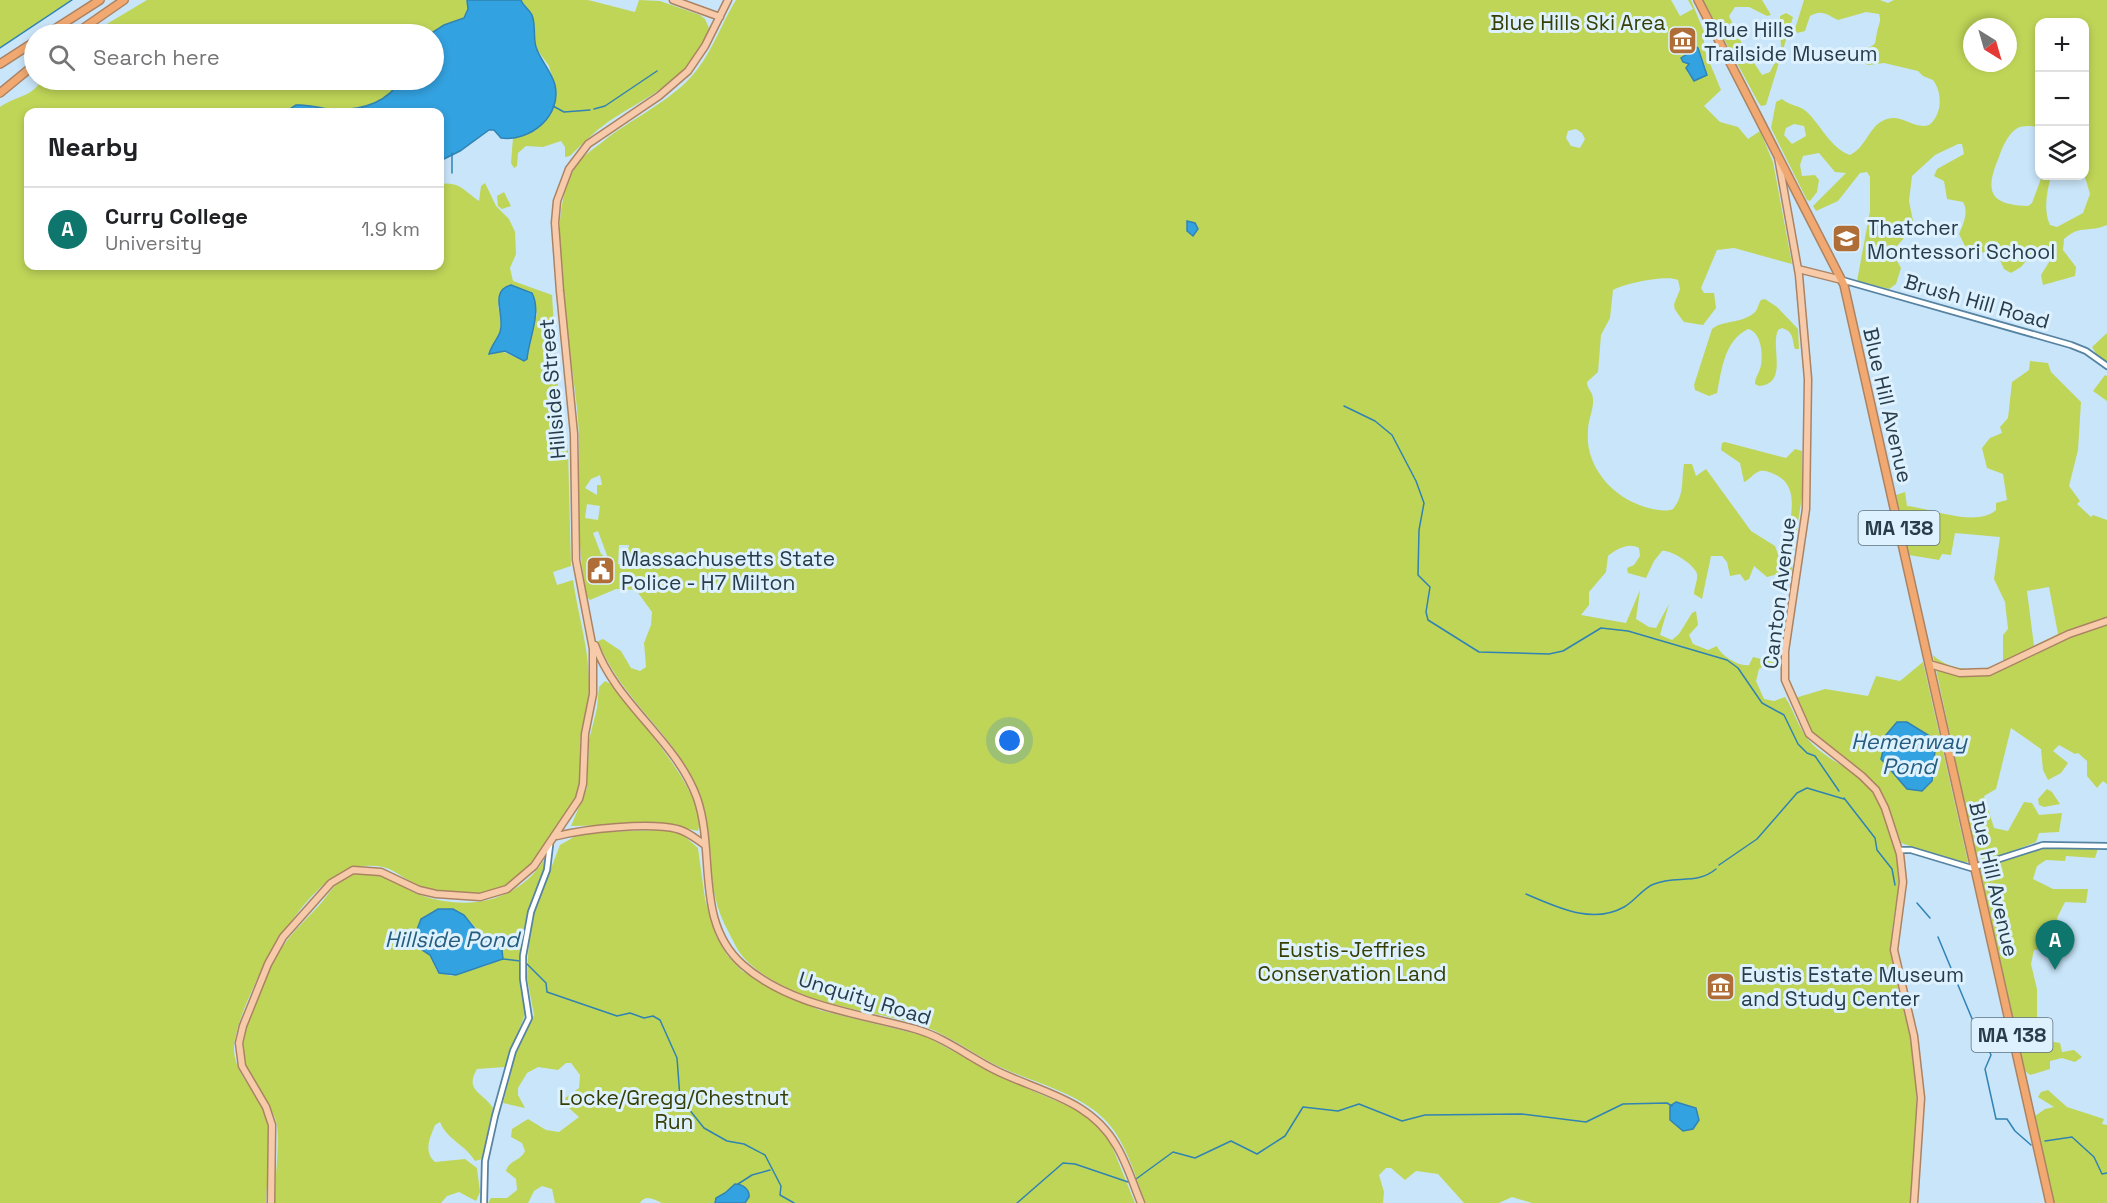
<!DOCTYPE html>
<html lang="en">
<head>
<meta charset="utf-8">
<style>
  body { margin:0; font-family:"Space Grotesk",sans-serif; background:#f2f2f2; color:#202124 }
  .controls { position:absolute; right:18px; top:18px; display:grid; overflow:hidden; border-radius:12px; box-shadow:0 3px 9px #0003 }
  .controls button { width:54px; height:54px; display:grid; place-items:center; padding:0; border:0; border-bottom:2px solid #e0e0e0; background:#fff; color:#202124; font:30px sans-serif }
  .compass { position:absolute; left:1963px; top:18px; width:54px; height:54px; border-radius:50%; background:#fff; box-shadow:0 3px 9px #0003; rotate:143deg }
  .you { position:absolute; left:1010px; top:741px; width:21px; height:21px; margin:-15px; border:4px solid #fff; border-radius:50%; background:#1a73e8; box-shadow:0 0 0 9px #1a73e833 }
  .badge { display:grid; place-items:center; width:39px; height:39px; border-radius:50%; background:#0f766e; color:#fff; font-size:20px; font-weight:700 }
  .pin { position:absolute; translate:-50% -50px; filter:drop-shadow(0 2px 3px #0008) }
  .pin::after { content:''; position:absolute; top:32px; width:21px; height:18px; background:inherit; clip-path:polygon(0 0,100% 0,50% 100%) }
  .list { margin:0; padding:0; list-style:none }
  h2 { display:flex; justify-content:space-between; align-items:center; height:78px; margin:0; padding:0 24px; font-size:26px }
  h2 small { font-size:20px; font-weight:400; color:#757577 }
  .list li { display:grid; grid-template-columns:39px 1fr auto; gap:18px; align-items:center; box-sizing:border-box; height:84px; padding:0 24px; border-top:2px solid #e0e0e0 }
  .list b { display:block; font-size:22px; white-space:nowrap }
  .list p { margin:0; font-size:20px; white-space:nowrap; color:#757577 }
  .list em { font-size:20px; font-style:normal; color:#757577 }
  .icon { flex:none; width:33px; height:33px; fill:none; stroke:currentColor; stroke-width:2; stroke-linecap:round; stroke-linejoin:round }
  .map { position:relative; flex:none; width:2107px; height:1203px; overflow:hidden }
  .search { position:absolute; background:#fff; box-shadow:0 3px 9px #0003; left:24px; top:24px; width:420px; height:66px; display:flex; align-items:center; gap:15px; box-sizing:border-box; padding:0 21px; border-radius:33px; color:#757577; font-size:22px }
  .panel { position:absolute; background:#fff; box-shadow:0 3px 9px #0003; left:24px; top:108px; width:420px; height:162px; border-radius:12px }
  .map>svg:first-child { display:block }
</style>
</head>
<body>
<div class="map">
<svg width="2107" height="1203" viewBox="0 0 2107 1203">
  <rect width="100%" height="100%" fill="#c9e5f9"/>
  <!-- green -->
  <path fill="#bfd558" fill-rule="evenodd" d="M0,0h72l-72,48z
    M147,0h320l1,9 -4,9 -20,7 -14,9h-340z
    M521,0h67l47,12 4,-12 21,1 40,14 5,4 4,9c-13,50 -63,68 -101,94 -14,10 -26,22 -38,34l-5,1v-10l-4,-6 -18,6 -17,-1 -8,7 -1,13 -3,2 -3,-5 2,-25 23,-8 19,-26v-17l-6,-21 -13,-18 -5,-35z
    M736,0h935l9,16 13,-7 -5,-9h3l13,32v17l17,41 -17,16 16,16 18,5 10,12 12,-8 13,31 19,102 -58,-16 -17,2 -16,38 3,5h10l2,15 -13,17 -19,-3c-14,-19 -11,-13 -4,-33l-2,-9c-11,-6 -56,4 -65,10l-3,28 -9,17 -3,37 -11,10c0,7 6,10 6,17 1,10 -5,21 -5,32 -3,32 20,61 49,73 9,4 28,9 36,5 12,-15 8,-28 11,-45h8l4,12 10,-7 45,62 24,15 4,11 12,4 2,11 -6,6 -9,-4 -11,3 -13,-11 -5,13 -4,2 -5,-7 -10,2 -3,-14 -5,-6h-11l-9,43 -8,-5c0,-7 4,-13 3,-20 -2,-9 -27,-25 -35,-23l-8,10 -8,17 -18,-5 -1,-5 7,-3 6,-9 -1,-8c-10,-6 -23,1 -31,8l-2,16 -17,20v13l-8,10 45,8 14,-33 -4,29 13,8 7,1 13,-24 -9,31 12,5 7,-6 13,-21 4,-2 2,14 -9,10 4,9 15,6 9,-4c3,9 22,21 32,19l4,-8 24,6 1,4 -4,3 -10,-4 -5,3 -3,12 8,18 10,2 11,-4c10,15 14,34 27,47 19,19 50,28 63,52 13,25 27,58 24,87 -3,24 -9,47 -7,72 4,33 16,65 21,98 8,50 1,100 -1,150h-380l-20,-6 -13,6h-35l-26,-29 -22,-3 -11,9 -14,-12h-5l-7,7 5,17 -1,11h-238c-8,-23 -16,-50 -30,-71 -27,-40 -84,-48 -125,-70 -25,-14 -48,-31 -76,-39 -56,-15 -120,-19 -165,-60 -11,-10 -14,-19 -21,-32 -26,-48 -11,-89 -28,-136 -21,-58 -79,-94 -102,-154l5,-2 18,12 10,17 9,3 6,-4 -2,-24 7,-18 1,-13 -16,-22 -20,-1 -26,11 -3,-3c-11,-52 -8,-102 -8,-154 1,-72 -43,-217 -3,-277 8,-13 19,-17 30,-27 26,-20 62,-37 84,-61 21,-22 30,-52 46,-78zM1692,48h6l8,21 -4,8 -8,4 -7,-9 2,-9 -4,-7zM1576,129l6,4 3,6 -5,9 -9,-2 -5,-8 2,-7zM600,475l2,10h-5v10l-12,-7 6,-9zM587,504l13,2 -2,14 -13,-2zM598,531l11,30 -20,8v-8l15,-5 -3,-2 -8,-21zM619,545h10l-4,19h-7zM607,564l2,5h6l-23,7 -2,-6z
    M1703,0h59l9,15 -4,1 -18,-9h-14l-6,9 14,30 19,29 8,-3 11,-22 -1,-34 6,-3 7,4 -27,88 -5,1 -3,-4z
    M1804,0h76l8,3 6,-3h213v225c-18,8 -26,-1 -43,14l-1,11 13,17 -1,9 -32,9 -2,-10 10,-16 -4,-9h-12l-14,17 -10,6 -7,-4 -5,-11 -34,-12 -6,-12c4,-9 10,-22 4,-32l-16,-3 -3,-18 -10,-5 3,-7 27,-15 -2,-10h-4l-23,11 -23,21 -3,25 5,25 -22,26 9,16 -5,16 -7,5 -32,-8 13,-70v-34l-3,-5 -7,1 -22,28 -22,10 -3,-5 33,-33 -11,-1 -16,-19 -16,3 -3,9 2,11 13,-1 4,5 -2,12 -7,9 -3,-1 -36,-72 5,-26 6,-3c7,6 14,6 21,10 15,10 26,39 47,46 17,-8 19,-31 37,-36 15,-5 28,11 42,6 13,-10 14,-32 4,-45l-10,-4 -5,-5 -34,-8 -16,2 -10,-6 2,-7c21,-10 13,-6 18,-24 2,-7 3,-7 1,-14l-13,-2 -28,8c-11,-5 -15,-11 -28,-4l-5,15 -8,2 -2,-4zM2040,22h44v152l6,20 -7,19 -26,14 -7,-2c-7,-15 -3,-34 1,-49h-9l-10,27 -4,3c-40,-1 -43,-16 -29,-49 3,-9 9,-23 17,-28 6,-4 16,-3 23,-2zM1972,27h36v36h-36zM1794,124l10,2 2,10 -14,8 -8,-9 2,-7z
    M41,80h360c-15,24 -37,29 -65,29 -19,1 -32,-7 -51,3h-257v154h412v-82c20,-3 24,7 39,17l2,-15 4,-3 11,23 13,13 6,13 1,22 -6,14 3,13 39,14 6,93 10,61 3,117 -18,6 4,13 16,-5c5,35 16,68 16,103 1,21 -7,42 -9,63 -1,16 2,35 -4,50 -6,19 -22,36 -34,53 -12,17 -29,39 -51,43 -20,3 -49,1 -68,-5 -29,-11 -30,-26 -66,-20 -51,7 -113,125 -122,172 -7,31 23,52 31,78 6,25 1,60 0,86h-266v-1096c13,-10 35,-11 41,-27zM511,285l21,8 5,22 -6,11 -4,28 -5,6 -30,-13 10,-20 -4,-21z
    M504,192l7,14 -9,3 -4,-3 -1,-10z
    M1765,299l12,8 21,22 1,20h-4c-3,-10 -1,-17 -13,-21l-4,2c-8,18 11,53 -19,56l-4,-2c0,-7 5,-12 6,-19 2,-12 0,-33 -13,-36 -24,12 -26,40 -31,64l-8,3 -14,-6 -1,-5 18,-56c11,-9 28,-5 42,-16 4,-3 4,-9 7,-13z
    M2107,333v30l-10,-8 -5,-8z
    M2030,361l18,2 3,9 30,30 -3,48 -9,36 11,15 -3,3 14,13 2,-2 14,5v264l-4,-3 -6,7 -10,-12v-15l-9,-8 -3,1 -16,-9 -6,6 15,12 -7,10 -13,7 -5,-10 -2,-21 -30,-21 -15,61 -12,7 10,32 14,3 16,-29 8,1 7,12 23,-2 -3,19 -20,1 -3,9 -52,20 -9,-10 -42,-197c17,17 50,18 70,7v-27l5,-6 -3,-27 -11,-23 6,-42 -45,-4 -4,22 -9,-1 -3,6 -30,-5 -13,-60 9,-3 2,14c23,2 69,22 89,4v-7l11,-3 -4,-26 -16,-6 -5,-20 8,-10 12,-5 -2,-6 8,-9 4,-36 17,-12zM2049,587l9,47 -24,12 -7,-55z
    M2105,375l2,1v25l-14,-10z
    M1725,442l61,16 9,-9 7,2v45l-9,59 -6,-7c0,-24 17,-62 -13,-74 -5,-2 -9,-4 -14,-3 -7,2 -9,8 -16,11l-4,-19 -19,-13 1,-7z
    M1923,662l45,200 -7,1 -60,-20 -14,-40 -11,-17 -9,-11 -53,-40 -19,-37 30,-9 43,7 8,-20 24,5z
    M605,681l6,3c22,30 98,111 87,147l-32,-7 -95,2 16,-38 2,-48 8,-32 2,-21z
    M2047,789l5,3 8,12 -16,3 -5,-2 -1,-6z
    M665,830l18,5 15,13 7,51 11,37 11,19 15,16 77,39 106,26 80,43 75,32 20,18 11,15 24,59h-473c-8,-4 -17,-9 -22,0h-85l-3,-14 -10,-3 -8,5 -6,12h-40l3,-5h16l10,-8 -1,-11 -10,-8c3,-11 15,-10 19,-20l-3,-8 -11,-6 1,-8 16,-10 18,11 13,2 20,-15 -18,-16 18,-13 1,-13 -9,-12h-5l-8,7 -20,-3 -11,6 -9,15v7l7,13 -22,-5 14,-54 17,-34 -7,-37 2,-41 4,-22 27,-70 14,-8 23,-5z
    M2046,846l52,2 -3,10 -29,-2 -1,5 -19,-1 -9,6 -4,13 20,10h35l-2,14 -21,-1 -8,16 3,30 -26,2 -3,14 6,25v29h15l-3,23 11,2 2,9 12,-2 8,7 -7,5 -13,-4 -12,3v8l-20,6 -5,-4 -45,-202z
    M544,860l1,5 -24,80 -2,28 6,41 -20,53 -28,2c-13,22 6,23 16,39l-11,51 -7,2c-10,-17 -28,-21 -35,-39l-5,3c-5,13 -12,26 0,37l30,-3 12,9 3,24 -4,9 -17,-9 -12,4 -6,7h-166c-1,-22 6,-65 1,-82 -8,-24 -34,-47 -33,-74 0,-20 27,-84 40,-101 11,-16 26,-29 39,-44 10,-12 20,-30 38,-30 25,1 41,16 63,24 46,15 94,6 121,-36zM438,909c39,1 31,25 62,38l-12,18 -37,11 -14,-5 -7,-16 -14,-9 5,-27z
    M2048,1090l19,17 37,12 -2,5 5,1v78h-53l-19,-87 10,-7 9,-2 -16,-10 3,-5z"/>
  <!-- water -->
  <path fill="#33a2e0" stroke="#3083b3" stroke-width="1.5" d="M467,0h54c2,6 8,9 11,15 4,10 1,22 4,32 4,13 15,23 19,38 7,31 -25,57 -54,53l-7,-8h-5l-29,21 -20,10v-49h-155l11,-7c14,-1 26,4 39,5 27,0 52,-7 66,-30h33v-46h-4l14,-9 20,-7 4,-9z
    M1693,45l5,3 9,27 -13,6 -8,-13 3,-4 -6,-2 -2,-4 9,-6z
    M1187,221l8,2 3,6 -5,7 -6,-5z
    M511,285l21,8c10,19 -3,45 -5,66l-3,2 -19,-10 -16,3c2,-8 8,-14 11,-22 6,-15 -12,-41 11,-47z
    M1897,722h10l29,18 -4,41 -10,10 -15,-2 -26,-30 2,-8 -3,-9z
    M438,909h15l11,6 19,24 19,11 1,9 -47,16 -17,-2 -9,-18 -14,-9 -3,-6 8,-21z
    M1676,1102l20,6 3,12 -6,9 -10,2 -13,-11v-14z
    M735,1184c7,0 15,5 14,13l-4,6h-30l1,-5 9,-5z"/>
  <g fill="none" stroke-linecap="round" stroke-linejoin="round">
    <!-- stream -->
    <path stroke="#3083b3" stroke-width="1.5" d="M0,48l72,-48
      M553,106l11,6 26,-2
      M594,109l11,-3 52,-35
      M452,173v-20
      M1344,406l31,15 17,14 24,46 8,22 -5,27 -1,45 12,12 -4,25 2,8 51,32 70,2 14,-3 38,-23 27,3 99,29 11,8 24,35 22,12 14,29 9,9 8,3 24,35
      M1844,798l31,40 2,12 15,19 3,16
      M1719,865l38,-26 40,-46 10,-5 37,11
      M1526,894c31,13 66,31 98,13 11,-6 19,-19 30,-23 21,-9 43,1 62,-15
      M1917,903l13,15
      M1938,937l35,84 -1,10 13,10 6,14 -6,14 11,50h11l8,12 16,14
      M503,959l17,2
      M526,963l20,20 1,9 70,24 13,-3 14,5 9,-2 7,4 17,38 3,40 24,30 23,13 17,3 21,11 16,31 -1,9 14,8
      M2045,1141l27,-4 22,20 8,17 5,-1
      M1136,1179l37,-27 22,6 36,-17 26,13 28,-18 18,-29 35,4 21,-7 43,17 23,-6 96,-1 65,8 37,-18 44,-1 5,3
      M738,1184l14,-9 18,-5
      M1017,1203l46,-40 12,1 53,18"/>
    <defs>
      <path id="minor" d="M1842,280l229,65 15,6 21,15
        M1899,850h12l60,18 72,-23 64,1
        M484,1203l1,-42 10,-45 18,-65 16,-33 -6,-39v-23l8,-44 16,-42 3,-25"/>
      <path id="major" d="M673,0l47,17
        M1778,157l21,118 9,104 -2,130 -21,142v29l24,54 53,42 14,14 9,18 15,46 3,28 -9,68 20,86 7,62 -7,105
        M1798,269l44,11
        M595,645c21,59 81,95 102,153 19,55 -3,124 46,167 47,41 114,48 172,64 29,8 54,28 80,41 44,22 95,29 121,75 11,18 17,39 25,58
        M1929,664l31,9 29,-1 80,-38 38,-13
        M557,836c28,-7 92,-14 120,-7 10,2 19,10 28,16
        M271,1203l1,-78 -6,-18 -24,-41 -3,-23 4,-17 25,-62 15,-27 48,-54 22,-13 28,2 38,18 17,4 44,3 27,-8 27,-23 45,-67 4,-15 2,-50 8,-40v-45l-17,-89 -2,-126 -14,-143 -5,-68 2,-22 12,-32 19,-25 71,-48 29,-25 17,-25 23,-46"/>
      <path id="highway" d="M1698,0l146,285 206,918
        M47,34l53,-34
        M75,34l49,-34
        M0,64l34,-22
        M0,93l34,-28"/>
    </defs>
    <!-- minor casing -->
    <use href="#minor" stroke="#5683a1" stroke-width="8"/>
    <!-- major casing -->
    <use href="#major" stroke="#ab8363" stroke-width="9"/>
    <!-- highway casing -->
    <use href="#highway" stroke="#ab8363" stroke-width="10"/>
    <!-- minor -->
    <use href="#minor" stroke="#fff" stroke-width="4.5"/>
    <!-- major -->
    <use href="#major" stroke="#f7cbaa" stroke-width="6"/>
    <!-- highway -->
    <use href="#highway" stroke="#f1a971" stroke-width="7"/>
  </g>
  <!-- icons -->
  <defs>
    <symbol id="museum-square" viewBox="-11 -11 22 22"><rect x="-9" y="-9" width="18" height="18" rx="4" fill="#af6e38" stroke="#def1fe"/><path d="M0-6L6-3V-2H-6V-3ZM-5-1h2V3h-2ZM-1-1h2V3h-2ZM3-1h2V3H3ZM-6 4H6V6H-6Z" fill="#fff"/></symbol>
    <symbol id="school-square" viewBox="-11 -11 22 22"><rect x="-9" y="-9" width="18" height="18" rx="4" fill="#af6e38" stroke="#def1fe"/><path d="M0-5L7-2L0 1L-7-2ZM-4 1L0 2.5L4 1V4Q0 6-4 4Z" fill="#fff"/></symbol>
    <symbol id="civic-square" viewBox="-11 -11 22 22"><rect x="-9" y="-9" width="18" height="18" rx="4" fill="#af6e38" stroke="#def1fe"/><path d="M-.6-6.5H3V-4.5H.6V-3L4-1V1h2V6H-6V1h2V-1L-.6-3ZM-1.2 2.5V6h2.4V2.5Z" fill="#fff"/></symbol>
  </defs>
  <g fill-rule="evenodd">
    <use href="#museum-square" x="1666" y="24" width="33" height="33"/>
    <use href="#school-square" x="1830" y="222" width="33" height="33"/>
    <use href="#civic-square" x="584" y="554" width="33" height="33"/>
    <use href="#museum-square" x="1704" y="970" width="33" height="33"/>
  </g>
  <g text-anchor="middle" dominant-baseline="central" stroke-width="6" stroke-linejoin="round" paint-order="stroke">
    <!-- shield labels -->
    <g fill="#def1fe" stroke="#5f727f" stroke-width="1.5">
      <rect x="1858.5" y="511" width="81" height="34" rx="4.5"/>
      <rect x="1971.5" y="1018" width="81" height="34" rx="4.5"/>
    </g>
    <g font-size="20" font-weight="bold" fill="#293c49">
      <text x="1899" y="528">MA 138</text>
      <text x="2012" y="1035">MA 138</text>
    </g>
    <!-- park labels -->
    <g font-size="21" fill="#363e03" stroke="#def1fe">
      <text x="1578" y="22">Blue Hills Ski Area</text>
      <text x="1352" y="949">Eustis-Jeffries<tspan x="1352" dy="24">Conservation Land</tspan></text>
      <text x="674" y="1097">Locke/Gregg/Chestnut<tspan x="674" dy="24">Run</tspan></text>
    </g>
    <!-- poi labels -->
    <g font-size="21" fill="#293c49" stroke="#def1fe" text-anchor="start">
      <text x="1704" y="29">Blue Hills<tspan x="1704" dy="24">Trailside Museum</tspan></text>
      <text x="1867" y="227">Thatcher<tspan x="1867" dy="24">Montessori School</tspan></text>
      <text x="621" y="558">Massachusetts State<tspan x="621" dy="24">Police - H7 Milton</tspan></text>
      <text x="1741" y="974">Eustis Estate Museum<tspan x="1741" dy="24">and Study Center</tspan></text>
    </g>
    <!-- street labels -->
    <g font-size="21" fill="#293c49" stroke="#def1fe">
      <text transform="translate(1977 301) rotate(16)">Brush Hill Road</text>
      <text transform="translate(552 389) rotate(-95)">Hillside Street</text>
      <text transform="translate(1888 405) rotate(77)">Blue Hill Avenue</text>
      <text transform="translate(1779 593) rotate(-83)">Canton Avenue</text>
      <text transform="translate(1994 879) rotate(77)">Blue Hill Avenue</text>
      <text transform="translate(865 998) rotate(17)">Unquity Road</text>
    </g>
    <!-- water labels -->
    <g font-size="22" font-style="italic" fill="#265d7e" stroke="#def1fe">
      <text x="1909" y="741">Hemenway<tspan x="1909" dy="25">Pond</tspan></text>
      <text x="452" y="939">Hillside Pond</text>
    </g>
  </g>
</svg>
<div class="controls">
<button>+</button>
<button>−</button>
<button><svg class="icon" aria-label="layers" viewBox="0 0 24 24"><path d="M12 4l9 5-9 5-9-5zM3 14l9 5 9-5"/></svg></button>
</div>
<svg class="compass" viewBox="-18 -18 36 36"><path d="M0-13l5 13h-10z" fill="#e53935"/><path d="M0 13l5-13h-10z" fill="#757577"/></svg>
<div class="you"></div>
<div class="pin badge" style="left:2055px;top:970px">A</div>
<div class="search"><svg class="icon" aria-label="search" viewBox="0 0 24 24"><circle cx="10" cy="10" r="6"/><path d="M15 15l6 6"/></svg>Search here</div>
<section class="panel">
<h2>Nearby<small></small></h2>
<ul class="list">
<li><span class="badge">A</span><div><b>Curry College</b><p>University</p></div><em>1.9 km</em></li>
</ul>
</section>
</div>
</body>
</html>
